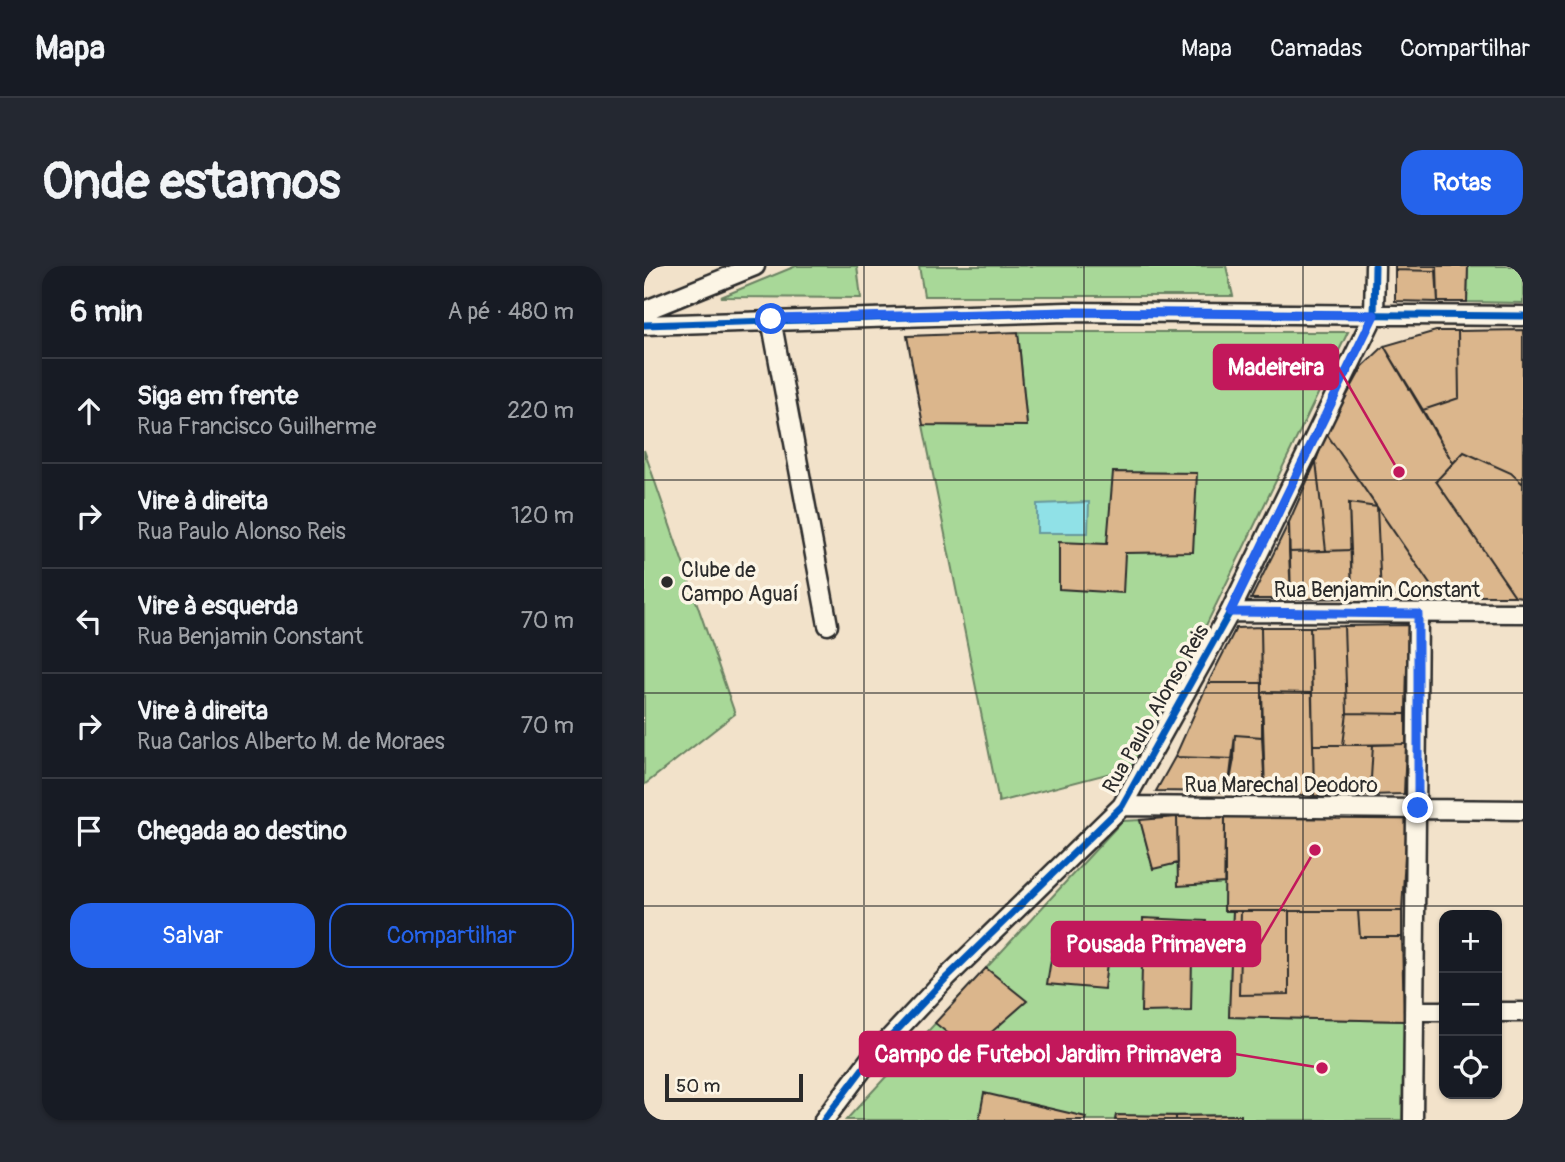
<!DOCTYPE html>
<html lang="pt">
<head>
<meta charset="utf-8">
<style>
  body { margin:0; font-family:Pangolin,sans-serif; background:#242831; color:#f1f3f6 }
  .controls { position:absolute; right:21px; bottom:21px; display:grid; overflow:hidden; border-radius:14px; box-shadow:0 2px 5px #0004 }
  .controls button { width:63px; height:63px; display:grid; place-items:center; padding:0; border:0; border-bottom:2px solid #363941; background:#171b24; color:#f1f3f6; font:35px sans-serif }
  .scale { position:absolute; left:21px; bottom:18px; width:138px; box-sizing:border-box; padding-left:7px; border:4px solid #2b2b2b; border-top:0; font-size:19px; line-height:24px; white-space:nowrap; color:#2b2b2b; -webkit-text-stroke:5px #fcf5e5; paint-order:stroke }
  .stop { position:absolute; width:21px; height:21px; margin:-16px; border:5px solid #2563eb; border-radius:50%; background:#fff }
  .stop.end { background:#2563eb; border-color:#fff; box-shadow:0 2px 7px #0008 }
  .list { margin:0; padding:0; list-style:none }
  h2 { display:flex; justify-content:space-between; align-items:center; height:91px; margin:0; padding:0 28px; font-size:30px }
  h2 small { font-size:23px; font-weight:400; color:#9ea1a6 }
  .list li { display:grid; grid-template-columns:46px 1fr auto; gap:21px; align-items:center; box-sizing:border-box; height:105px; padding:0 28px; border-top:2px solid #363941 }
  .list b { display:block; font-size:26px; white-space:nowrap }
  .list p { margin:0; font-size:23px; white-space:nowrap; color:#9ea1a6 }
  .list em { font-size:23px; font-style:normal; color:#9ea1a6 }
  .actions { display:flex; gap:14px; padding:21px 28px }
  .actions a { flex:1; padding:16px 0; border:2px solid #2563eb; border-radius:21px; text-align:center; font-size:24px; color:#2563eb }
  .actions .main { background:#2563eb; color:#fff }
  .icon { flex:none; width:38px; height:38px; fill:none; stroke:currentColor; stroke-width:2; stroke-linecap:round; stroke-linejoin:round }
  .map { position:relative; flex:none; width:879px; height:854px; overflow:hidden; border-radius:21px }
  header { display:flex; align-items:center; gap:42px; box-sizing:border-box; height:98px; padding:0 35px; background:#171b24; border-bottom:2px solid #363941 }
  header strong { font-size:33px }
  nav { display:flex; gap:38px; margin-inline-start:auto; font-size:24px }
  .intro { display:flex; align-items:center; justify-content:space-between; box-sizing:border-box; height:168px; padding:0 42px }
  h1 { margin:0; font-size:49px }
  .button { padding:18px 32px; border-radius:21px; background:#2563eb; color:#fff; font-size:24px; font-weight:700 }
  main { display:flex; gap:42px; padding:0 42px }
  aside { flex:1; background:#171b24; border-radius:21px; box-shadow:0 2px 5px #0004 }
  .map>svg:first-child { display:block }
</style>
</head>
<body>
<header>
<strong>Mapa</strong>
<nav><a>Mapa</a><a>Camadas</a><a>Compartilhar</a></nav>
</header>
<div class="intro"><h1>Onde estamos</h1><a class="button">Rotas</a></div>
<main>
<aside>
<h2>6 min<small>A pé · 480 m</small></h2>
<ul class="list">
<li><svg class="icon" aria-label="ahead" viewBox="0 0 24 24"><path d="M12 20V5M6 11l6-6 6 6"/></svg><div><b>Siga em frente</b><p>Rua Francisco Guilherme</p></div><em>220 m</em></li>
<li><svg class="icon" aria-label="right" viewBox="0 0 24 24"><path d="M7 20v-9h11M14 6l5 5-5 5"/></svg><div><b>Vire à direita</b><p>Rua Paulo Alonso Reis</p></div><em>120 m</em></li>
<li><svg class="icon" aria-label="left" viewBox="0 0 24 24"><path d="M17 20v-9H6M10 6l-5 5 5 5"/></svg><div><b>Vire à esquerda</b><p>Rua Benjamin Constant</p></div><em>70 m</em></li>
<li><svg class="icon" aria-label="right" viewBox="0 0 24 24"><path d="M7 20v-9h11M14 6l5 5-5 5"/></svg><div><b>Vire à direita</b><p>Rua Carlos Alberto M. de Moraes</p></div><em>70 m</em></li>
<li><svg class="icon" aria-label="arrive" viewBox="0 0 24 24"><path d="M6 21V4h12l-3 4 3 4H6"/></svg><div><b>Chegada ao destino</b></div></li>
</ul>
<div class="actions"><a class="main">Salvar</a><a>Compartilhar</a></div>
</aside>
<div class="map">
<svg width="879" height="854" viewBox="0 0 879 854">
  <rect width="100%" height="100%" fill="#f2e2ca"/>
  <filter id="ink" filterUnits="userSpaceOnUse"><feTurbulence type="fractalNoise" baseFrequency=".0143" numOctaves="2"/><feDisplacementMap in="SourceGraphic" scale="14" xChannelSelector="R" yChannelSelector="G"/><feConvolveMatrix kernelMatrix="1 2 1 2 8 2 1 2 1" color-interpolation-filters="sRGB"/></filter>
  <g filter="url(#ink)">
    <!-- green -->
    <path fill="#a8d898" stroke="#6a8262" stroke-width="2" d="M152,0h61l4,32 -140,-1z
      M275,0h307l7,30h-309z
      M824,0h55v37l-56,-1z
      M374,66h330l-210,434 -139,36 -76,-377 104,1z
      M0,184l91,264 -91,71z
      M496,554l13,48 25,-5v22l47,-2 8,28 -4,106 175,4 -2,99h-161l-1,-5 -124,1 -1,4h-269l276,-299z"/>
    <!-- water -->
    <path fill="#90e1e7" stroke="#68989c" stroke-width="2" d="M445,236l-1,31h-51v-29z"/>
    <!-- building -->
    <path fill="#dbb68c" stroke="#2b2b2b" stroke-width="2" d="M751,0h42l-1,5 -41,-1z
      M793,0h31l-1,36h-29z
      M751,4l41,1 2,31 -43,-1z
      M879,64v154l-12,-11 -47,-21 -11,11 -30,-53 36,-12 -1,-67z
      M792,65h22l1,67 -36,12 -39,-64z
      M374,66l9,94 -104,-1 -16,-89z
      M740,80l69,117 -17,18 79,115h-77l-112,-163 37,-67z
      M682,167l51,74 -28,-4 2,47 -25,1 -10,-90z
      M820,186l47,21 12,11v113l-8,-1 -79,-115z
      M672,195l10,90 -37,1v-30z
      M469,206l84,1 -4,79 -68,1 -2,40 -64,-4v-47l48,2z
      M705,237l28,4 4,89 -29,2z
      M733,241l61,89h-57z
      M645,256l2,77h-40z
      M707,284l1,48 -61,1 -2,-47z
      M764,359l-2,89 -59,-1 -3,-87z
      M700,360l3,87 -4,32h-30l-3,-118z
      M617,361h49l2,66 -50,-1z
      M617,361l1,56h-54l28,-55z
      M564,417h54v54l-27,-2 -1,24 -59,-2z
      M618,426l50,1 2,103 -49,-4z
      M703,447l59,1v30l-63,1z
      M591,469l27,2 3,55h-37z
      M762,478l-2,50 -34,1 3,-50z
      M669,479h60l-3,50 -56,1z
      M531,491l59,2 -6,33 -72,-1z
      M581,550h182l-5,95h-178z
      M581,550v67l-47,3 -1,-69z
      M533,551l1,46 -25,6 -13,-49z
      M589,645h125l2,26h42l2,84 -175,-4z
      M597,645h48v83l-50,1z
      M714,645h44v26h-42z
      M499,652l63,3 2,35h-16l-1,55 -50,1z
      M410,675l55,4 -5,44 -57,-5z
      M342,702l41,33 -57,50 -35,-28z
      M340,827l102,24 -1,3h-106z
      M472,849l60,1v4h-61z
      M597,849v5h-65v-4z"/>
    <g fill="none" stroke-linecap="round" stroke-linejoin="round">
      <defs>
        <path id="minor" d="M0,45l111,-45
          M127,53l57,306
          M0,59l423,-13 456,4
          M586,346l293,1
          M478,540l401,4
          M770,745h30
          M853,746h26
          M180,854l46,-61 77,-82 175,-171 108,-194 144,-297 1,-49
          M769,854l5,-506"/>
      </defs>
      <!-- minor casing -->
      <use href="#minor" stroke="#2b2b2b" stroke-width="23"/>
      <!-- minor -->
      <use href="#minor" stroke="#fcf5e5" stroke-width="18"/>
      <defs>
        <path id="cycleway" d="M0,59l423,-13 456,4
          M180,854l46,-61 77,-82 175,-171 108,-194 144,-297 1,-49"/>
      </defs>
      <!-- cycleway casing -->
      <use href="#cycleway" stroke="#fcf5e5" stroke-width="11"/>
      <!-- cycleway -->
      <use href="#cycleway" stroke="#0057b8" stroke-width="7"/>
    </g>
  </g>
  <g fill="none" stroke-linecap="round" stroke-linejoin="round" filter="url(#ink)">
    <!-- route -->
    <path stroke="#2563eb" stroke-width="9" d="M127,53l297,-7 306,3 -144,297 188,2v194"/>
  </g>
  <!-- grid -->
  <path fill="none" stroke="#2b2b2b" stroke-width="2" stroke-opacity="0.55" d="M220,0v854M440,0v854M659,0v854M0,214h879M0,427h879M0,640h879"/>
  <!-- markers -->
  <circle fill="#2b2b2b" stroke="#fcf5e5" stroke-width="2.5" cx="23" cy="316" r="7"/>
  <g text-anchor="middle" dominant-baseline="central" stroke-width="7" stroke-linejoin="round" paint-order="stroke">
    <!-- poi labels -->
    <g font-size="21" fill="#2b2b2b" stroke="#fcf5e5" text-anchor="start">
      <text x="37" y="304">Clube de<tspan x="37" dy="24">Campo Aguaí</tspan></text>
    </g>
    <!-- street labels -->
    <g font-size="21" fill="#2b2b2b" stroke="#fcf5e5">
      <text x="733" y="324">Rua Benjamin Constant</text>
      <text transform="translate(512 443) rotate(-60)">Rua Paulo Alonso Reis</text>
      <text x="637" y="519">Rua Marechal Deodoro</text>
    </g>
  </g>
  <!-- callouts -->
  <path fill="none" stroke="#c2185b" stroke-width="2.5" d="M755 206L694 101M671 584L616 678M678 802L591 788"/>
  <g fill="#c2185b" stroke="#fcf5e5" stroke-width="2.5">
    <circle cx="755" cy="206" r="7"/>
    <circle cx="671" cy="584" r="7"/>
    <circle cx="678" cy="802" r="7"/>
  </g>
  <g fill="#c2185b" stroke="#c2185b" stroke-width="2.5">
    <rect x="570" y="79" width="124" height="44" rx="7"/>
    <rect x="408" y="656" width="208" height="44" rx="7"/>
    <rect x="216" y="766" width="375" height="44" rx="7"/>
  </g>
  <g font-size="23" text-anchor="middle" font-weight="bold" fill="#fff">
    <text x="632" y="109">Madeireira</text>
    <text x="512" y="686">Pousada Primavera</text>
    <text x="404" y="796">Campo de Futebol Jardim Primavera</text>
  </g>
</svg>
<div class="controls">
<button>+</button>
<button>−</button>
<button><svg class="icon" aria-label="locate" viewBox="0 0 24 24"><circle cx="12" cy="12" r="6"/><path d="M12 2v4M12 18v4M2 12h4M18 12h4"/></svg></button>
</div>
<div class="scale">50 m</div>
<div class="stop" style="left:127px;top:53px"></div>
<div class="stop end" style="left:774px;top:542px"></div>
</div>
</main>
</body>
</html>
